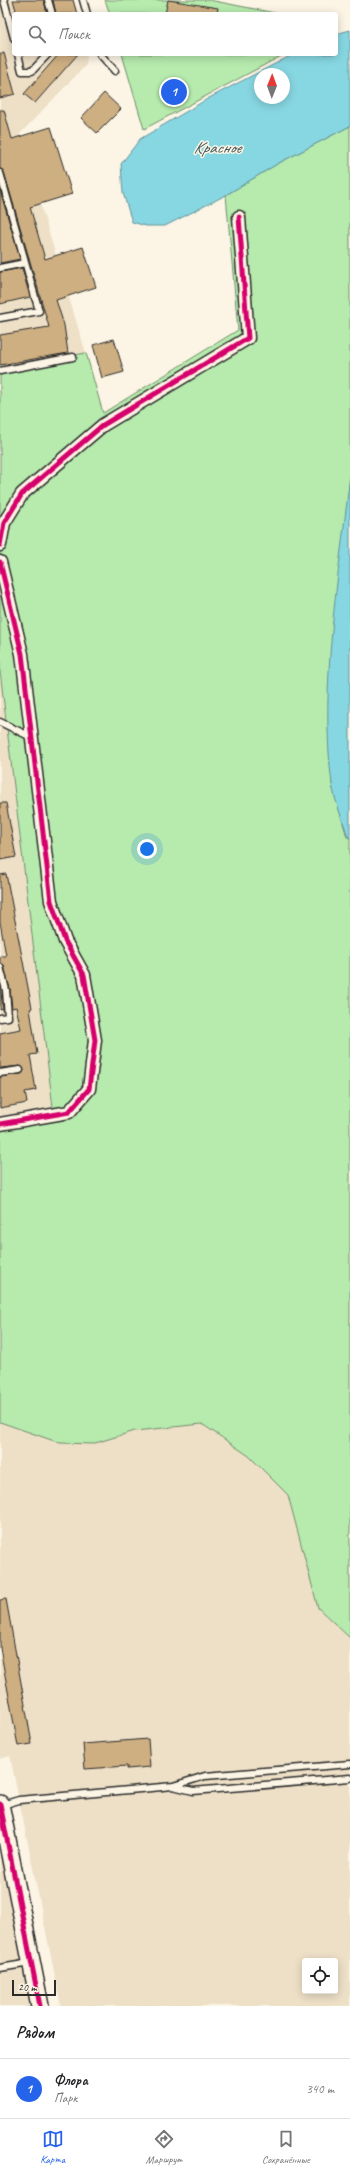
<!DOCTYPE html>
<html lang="ru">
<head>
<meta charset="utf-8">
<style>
  body { margin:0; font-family:Caveat,sans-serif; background:#f6f6f6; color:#202124 }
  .controls { position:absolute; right:12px; bottom:12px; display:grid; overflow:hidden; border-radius:4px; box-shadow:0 2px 10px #0003 }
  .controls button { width:36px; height:36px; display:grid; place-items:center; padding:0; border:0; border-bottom:1px solid #e0e0e0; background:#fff; color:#202124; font:20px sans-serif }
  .compass { position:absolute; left:254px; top:68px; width:36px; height:36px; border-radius:50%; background:#fff; box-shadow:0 2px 10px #0003; rotate:1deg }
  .scale { position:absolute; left:12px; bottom:10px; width:44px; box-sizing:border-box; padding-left:4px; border:2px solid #2b2b2b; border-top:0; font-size:11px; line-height:14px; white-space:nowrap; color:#2b2b2b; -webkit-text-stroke:3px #fcf5e5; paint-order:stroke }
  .you { position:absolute; left:147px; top:849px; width:14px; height:14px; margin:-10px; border:3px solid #fff; border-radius:50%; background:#1a73e8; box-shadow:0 0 0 6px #1a73e833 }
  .badge { display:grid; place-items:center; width:26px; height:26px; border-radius:50%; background:#2563eb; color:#fff; font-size:13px; font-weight:700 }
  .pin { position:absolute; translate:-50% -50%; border:2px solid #fff; box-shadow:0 1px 4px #0006 }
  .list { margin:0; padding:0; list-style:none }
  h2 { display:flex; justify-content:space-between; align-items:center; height:52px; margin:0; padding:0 16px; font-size:17px }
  h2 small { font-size:13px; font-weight:400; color:#757577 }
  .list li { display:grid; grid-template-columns:26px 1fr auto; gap:12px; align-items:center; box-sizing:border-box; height:60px; padding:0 16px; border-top:1px solid #e0e0e0 }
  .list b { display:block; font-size:15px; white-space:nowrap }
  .list p { margin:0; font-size:13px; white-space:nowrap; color:#757577 }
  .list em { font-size:13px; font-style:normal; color:#757577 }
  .icon { flex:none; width:22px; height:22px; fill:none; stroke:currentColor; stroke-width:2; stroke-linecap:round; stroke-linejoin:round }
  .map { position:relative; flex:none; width:350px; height:2006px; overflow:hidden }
  .search { position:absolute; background:#fff; box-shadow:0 2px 10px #0003; left:12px; right:12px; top:12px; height:44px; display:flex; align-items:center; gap:10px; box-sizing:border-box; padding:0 14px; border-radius:4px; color:#757577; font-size:15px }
  .sheet { height:112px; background:#fff }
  nav { display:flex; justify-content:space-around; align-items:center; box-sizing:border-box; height:56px; border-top:1px solid #e0e0e0; background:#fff; font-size:11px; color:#757577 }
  nav a { display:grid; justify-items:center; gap:2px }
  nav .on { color:#2563eb }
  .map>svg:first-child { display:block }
</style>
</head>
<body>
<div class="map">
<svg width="350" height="2006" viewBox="0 0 350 2006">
  <rect width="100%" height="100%" fill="#fcf5e5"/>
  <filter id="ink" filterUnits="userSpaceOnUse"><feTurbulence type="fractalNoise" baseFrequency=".025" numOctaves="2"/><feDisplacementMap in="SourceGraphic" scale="8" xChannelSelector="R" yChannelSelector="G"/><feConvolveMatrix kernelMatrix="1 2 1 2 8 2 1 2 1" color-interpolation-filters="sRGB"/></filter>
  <g filter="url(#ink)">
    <!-- built -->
    <path fill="#eee0c7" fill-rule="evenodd" d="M0,0h74l4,14h-64v40h73l-1,11 -67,70 67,218 -86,15z
      M0,671l54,446 -54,10z
      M0,1422l60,21 32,1 43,-13 67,-7 47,32 39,39 30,113 32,30v368h-289l-51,-250 -10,3zM305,1961h30v30h-30z
      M0,1836l33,170h-33z"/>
    <!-- green -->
    <path fill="#b6ebad" stroke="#708b6c" d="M105,0h104l71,14h-170z
      M122,54h163l-141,75z
      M350,126v350l-18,169 -3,78 3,62 15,52 3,1v800l-32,-30 -30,-113 -39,-39 -47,-32 -67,7 -43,13 -32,-1 -60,-21v-294l54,-12 -54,-445v-303l86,-15 17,60 135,-83 -12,-135 51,-31z"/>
    <!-- water -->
    <path fill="#87d7e2" stroke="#629299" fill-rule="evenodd" d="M350,30v96l-73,38 -51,31 -61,31h-19l-14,-4 -9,-29 -2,-29 19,-25 69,-41 85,-44h42v-20zM260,74h24v24h-24z
      M350,476v362l-2,-1c-5,-17 -13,-35 -16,-53 -13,-98 7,-209 18,-308z"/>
    <!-- building -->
    <path fill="#ceaf82" stroke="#2b2b2b" d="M13,0h31l3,14h-30z
      M53,0h20l4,14h-21z
      M168,0l50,8 -1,6h-52z
      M4,53l11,41 -15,4v-44z
      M59,54h19l-43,49 -11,-9z
      M104,93l17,16 -24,24 -16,-15z
      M0,110h4l8,29 39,-12 21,67 -42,13 15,52 38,-12 13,40 -40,13 8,25 4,28 -68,12v-30l49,-8 -45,-155 -4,-3z
      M0,190l20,69 -20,4z
      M22,268l8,29 -30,7v-32z
      M114,339l10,33 -22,6 -9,-33z
      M0,803h6l10,54 -16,3z
      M6,874l26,134 -2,1 7,45 -7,1 6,35 -11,2 2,11 -27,5v-31l21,-3 3,-4 -4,-4 -20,2v-35l21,-4 -5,-22 -4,1 -2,-19 -6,-23 -4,-3v-7h6l-6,-34v-47z
      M0,985l3,24 -3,1z
      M6,1599l26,145 -14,2 -18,-98v-48z
      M148,1739l2,28 -23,2v-3l-42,3 -2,-25z"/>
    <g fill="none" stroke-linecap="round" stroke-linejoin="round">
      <defs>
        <path id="lane" d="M4,0l10,38
          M48,0l4,14
          M83,0l4,14
          M18,54l4,17h10l16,-17
          M100,54l15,17
          M0,173l39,138 -39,7
          M0,268l25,-5
          M0,371l73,-14
          M0,722l31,15
          M0,967l6,23 2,27 -8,1
          M0,1073l20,-3
          M173,1786l20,5 157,-13
          M2,1805l17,-5 154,-14 32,-10 145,-12
          M0,1968l30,-5"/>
        <path id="street" d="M0,545l4,-22 18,-29 81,-69 145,-87 -9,-121
          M0,562l22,92 29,247 14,40 19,34 11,65 -6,49 -20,23 -69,12"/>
        <path id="secondary" d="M0,1804l40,202"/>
      </defs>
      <!-- lane casing -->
      <use href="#lane" stroke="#2b2b2b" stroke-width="9"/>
      <!-- street casing -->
      <use href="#street" stroke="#2b2b2b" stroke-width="15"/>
      <!-- secondary casing -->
      <use href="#secondary" stroke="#2b2b2b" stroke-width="20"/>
      <!-- lane -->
      <use href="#lane" stroke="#fcf5e5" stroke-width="6"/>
      <!-- street -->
      <use href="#street" stroke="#fcf5e5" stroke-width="12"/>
      <!-- secondary -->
      <use href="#secondary" stroke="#fcf5e5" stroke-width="17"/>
      <defs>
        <path id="cycleway" d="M0,545l4,-22 18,-29 81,-69 145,-87 -9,-121
          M0,562l22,92 29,247 14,40 19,34 11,65 -6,49 -20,23 -69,12
          M0,1804l40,202"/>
      </defs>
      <!-- cycleway casing -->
      <use href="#cycleway" stroke="#fcf5e5" stroke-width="8"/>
      <!-- cycleway -->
      <use href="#cycleway" stroke="#d6006c" stroke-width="5"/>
    </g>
  </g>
  <g text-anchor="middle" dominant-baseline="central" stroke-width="3" stroke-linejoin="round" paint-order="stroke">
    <!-- water labels -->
    <g font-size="17" font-style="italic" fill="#425659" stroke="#fcf5e5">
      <text x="217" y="147">Красное</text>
    </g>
  </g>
</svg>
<div class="controls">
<button><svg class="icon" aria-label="locate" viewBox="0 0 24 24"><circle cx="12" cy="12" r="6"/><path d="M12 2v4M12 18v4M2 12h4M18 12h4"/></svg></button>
</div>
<svg class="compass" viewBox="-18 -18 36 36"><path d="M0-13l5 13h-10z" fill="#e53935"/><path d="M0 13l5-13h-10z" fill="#757577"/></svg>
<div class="scale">20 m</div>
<div class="you"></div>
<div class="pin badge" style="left:174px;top:92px">1</div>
<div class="search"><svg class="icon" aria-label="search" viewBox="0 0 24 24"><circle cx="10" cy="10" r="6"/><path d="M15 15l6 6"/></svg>Поиск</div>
</div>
<section class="sheet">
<h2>Рядом<small></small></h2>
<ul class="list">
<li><span class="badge">1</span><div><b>Флора</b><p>Парк</p></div><em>340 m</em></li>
</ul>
</section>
<nav>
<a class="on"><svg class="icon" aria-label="map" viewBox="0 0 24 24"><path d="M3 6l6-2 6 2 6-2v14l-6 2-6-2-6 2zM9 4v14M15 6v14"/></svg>Карта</a>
<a><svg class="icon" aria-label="directions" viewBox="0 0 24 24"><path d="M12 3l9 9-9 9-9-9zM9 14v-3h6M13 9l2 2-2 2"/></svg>Маршрут</a>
<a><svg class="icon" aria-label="saved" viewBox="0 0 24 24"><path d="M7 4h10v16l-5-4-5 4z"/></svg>Сохранённые</a>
</nav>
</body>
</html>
